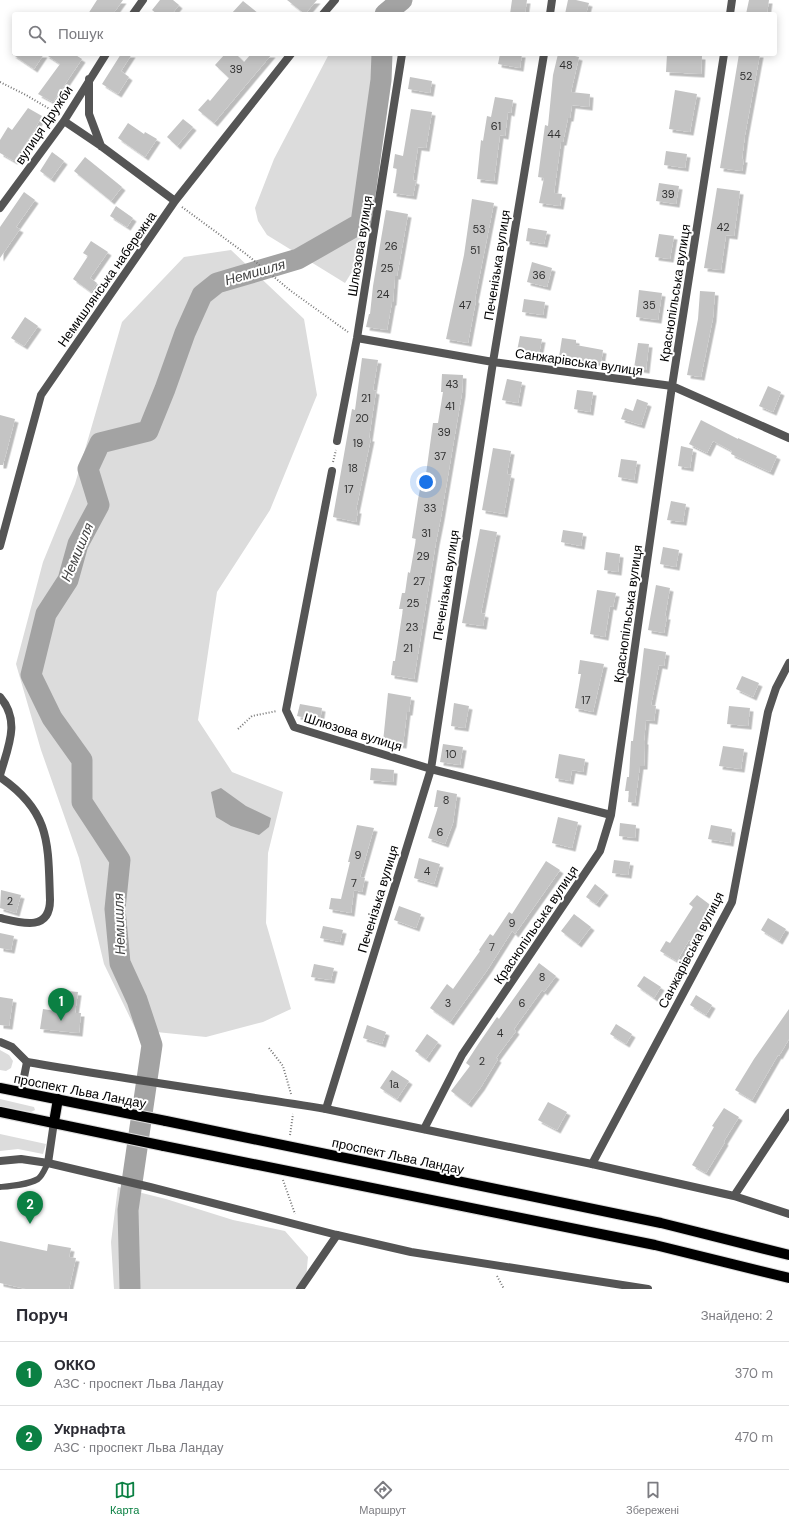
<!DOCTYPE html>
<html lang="uk">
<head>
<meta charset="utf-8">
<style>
  body { margin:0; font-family:"DM Sans",sans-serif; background:#f2f2f3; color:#2b2b33 }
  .you { position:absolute; left:426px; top:482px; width:14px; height:14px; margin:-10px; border:3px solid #fff; border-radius:50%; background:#1a73e8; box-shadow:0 0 0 6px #1a73e833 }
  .badge { display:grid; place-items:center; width:26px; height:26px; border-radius:50%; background:#0b8043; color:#fff; font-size:13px; font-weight:700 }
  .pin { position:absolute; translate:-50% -33px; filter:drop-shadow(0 1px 2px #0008) }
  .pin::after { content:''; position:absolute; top:21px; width:14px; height:12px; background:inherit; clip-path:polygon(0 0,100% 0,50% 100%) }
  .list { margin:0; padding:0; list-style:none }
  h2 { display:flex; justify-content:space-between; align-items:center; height:52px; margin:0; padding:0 16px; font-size:17px }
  h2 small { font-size:13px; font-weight:400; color:#7c7c81 }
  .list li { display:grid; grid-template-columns:26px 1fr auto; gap:12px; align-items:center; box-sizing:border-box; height:64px; padding:0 16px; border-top:1px solid #e1e1e2 }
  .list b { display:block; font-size:15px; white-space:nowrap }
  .list p { margin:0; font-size:13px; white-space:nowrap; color:#7c7c81 }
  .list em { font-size:13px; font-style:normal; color:#7c7c81 }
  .icon { flex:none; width:22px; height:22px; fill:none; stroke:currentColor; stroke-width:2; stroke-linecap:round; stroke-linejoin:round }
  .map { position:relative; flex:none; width:789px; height:1289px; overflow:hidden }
  .search { position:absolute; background:#fff; box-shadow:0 2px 10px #0003; left:12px; right:12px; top:12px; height:44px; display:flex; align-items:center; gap:10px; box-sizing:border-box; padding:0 14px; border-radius:4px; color:#7c7c81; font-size:15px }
  .sheet { height:180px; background:#fff }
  nav { display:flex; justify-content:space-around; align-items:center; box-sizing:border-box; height:56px; border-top:1px solid #e1e1e2; background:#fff; font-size:11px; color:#7c7c81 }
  nav a { display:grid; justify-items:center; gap:2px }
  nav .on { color:#0b8043 }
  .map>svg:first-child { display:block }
</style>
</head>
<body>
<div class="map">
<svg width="789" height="1289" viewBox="0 0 789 1289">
  <defs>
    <filter id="shadow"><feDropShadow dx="3.5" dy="3.5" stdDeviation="0" flood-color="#0004"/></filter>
  </defs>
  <rect width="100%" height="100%" fill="#fff"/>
  <!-- green -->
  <path fill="#dcdcdc" d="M329,54h61l-14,104 -13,74 -8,35 -10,16 -78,-48 -9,-14 -3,-13 19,-49z
    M231,250l73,69 13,76 -47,115 -53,82 -19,128 34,52 51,20 -15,61 -2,70 25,86 -28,13 -57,15 -70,-7 -32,-66 -25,-106 -38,-108 -25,-86 27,-102 32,-78 47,-162 62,-65z
    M0,1050l9,5 4,6 -2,7 -5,3 -6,-1z
    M0,1099l34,8 1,3 -4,2 -31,-6z
    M0,1134l46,10 -3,10 -25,-5 -18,2z
    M118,1187l48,12 67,21 52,11 23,26 -3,32h-191l-3,-47z"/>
  <!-- water -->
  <path fill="#a3a3a3" d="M221,788l25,18 25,12 -2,9 -10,8 -28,-9 -15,-9 -5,-25z"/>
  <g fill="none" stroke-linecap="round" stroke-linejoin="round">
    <!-- river -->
    <path stroke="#a3a3a3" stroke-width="21" d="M385,14l17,-14
      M130,1289l-2,-79 24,-165 -15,-45 -17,-37 -5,-54 5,-49 -38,-58v-42l-30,-42 -21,-43 15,-61 22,-34 10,-36 21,-39 -11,-36 12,-26 48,-12 17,-42 20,-56 17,-38 15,-12 81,-24 63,-36 20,-143 1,-26"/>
  </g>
  <!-- building -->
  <path fill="#c4c4c4" filter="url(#shadow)" d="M97,0h26l-10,14h-25z
    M160,0h13l6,5 -7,9h-15l-5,-4z
    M287,0h30l-12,14z
    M512,0h15l-2,14h-15z
    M568,0h8l13,3 -3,11h-21z
    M749,0h20l-2,14h-21z
    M243,1l16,13h-28z
    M12,54h32l-10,15z
    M45,54h29l8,5 -29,43 -15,-8 22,-30z
    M121,54h11l-11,17 8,6 -11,17 -16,-10z
    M225,54h11l8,8 7,-8h21l-58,69 -16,-13 10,-11 2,2 19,-23 -14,-13z
    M500,54h22l-2,14 -22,-4z
    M558,54h9l12,3 -8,35 19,2 -1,13 -17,-2 -2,13h-2l-5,24h-2l-7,51 8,1 -2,12 -21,-3 5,-25 -6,-1 7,-52 3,1 5,-51z
    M667,54l35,2 -1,18 -35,-2z
    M739,54h21l-15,81 -3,24h2l-2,12 -22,-3z
    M410,77l22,4 -2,12 -22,-4z
    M675,90l22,4 -7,38 -21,-3z
    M495,97l18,3 -2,13 -3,-1 -3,24 -5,-1 -6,46 -17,-2 4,-39 2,1 4,-25 4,1z
    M28,108l14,8 -9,16 -19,29 -14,-8v-13l8,-13 4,3z
    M411,109l21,3 -6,36 -8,-1 -5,33 3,1 -3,15 -20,-3 4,-24 -4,-1 2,-14 8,2z
    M183,119l10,8 -16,19 -10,-9z
    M128,123l16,11 1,-2 12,7 -12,18 -27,-19z
    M666,151l21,3 -2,14 -21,-3z
    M52,152l12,9 -13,18 -11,-8z
    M85,157l37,30 -11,14 -37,-30z
    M659,183l20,3 -3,18 -20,-3z
    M717,188l23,3 -6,45 -8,-1 -5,35 -17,-2z
    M24,192l11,8 -19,27 4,2 -20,29v-31z
    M472,199l22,4 -19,96 1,1 -8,43 -22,-4 18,-84z
    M116,206l17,12 -6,9 -17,-11z
    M386,210l22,4 -7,40 -4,22h-2l-2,26h-1l-5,28 -21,-3 3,-13h1l3,-28z
    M528,228l19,3 -3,13 -18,-3z
    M659,234l15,2 -4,23 -15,-2z
    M91,241l17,11 -18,26 7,5 -6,9 -18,-13 15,-23 -5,-3z
    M532,262l20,6 -5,19 -20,-5z
    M639,290l23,3 -4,27 -22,-3z
    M700,291l15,1 -2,26 -12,59 -14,-2 11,-56z
    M524,299l21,3 -2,13 -21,-3z
    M25,317l13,9 -14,20 -13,-8z
    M520,336l22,3 -3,15 -22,-3z
    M562,338l14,2v5l27,5 -2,13 -42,-6z
    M638,343l11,1 -3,26 -12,-2z
    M362,358l16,2 -5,30 3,1 -7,47h2l-15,72h2l-2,12 -23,-5 19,-108 3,1z
    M442,374l21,1 -1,18 -21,124 -5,25 -22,137 -23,-4 2,-14h2l8,-52h-4l3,-16h3l3,-21 2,1 6,-34 -4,-1 6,-39 5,-25h3l7,-51h5l5,-31h-2z
    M507,379l15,3 -4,21 -16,-3z
    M768,386l13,6 -8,20 -14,-6z
    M577,390l16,2 -3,20 -16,-3z
    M637,399l11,4 -7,22 -20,-6 4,-11 8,3z
    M0,415l15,4 -12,46h-3z
    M701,420l37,19v-1l39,18 -7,16 -39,-18 1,-3 -19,-10 -6,12 -18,-9z
    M681,446l12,3 -3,19 -12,-2z
    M493,448l18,3 -4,23 4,1 -7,39 -22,-4z
    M621,459l16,2 -3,19 -16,-3z
    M671,501l15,3 -3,18 -16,-2z
    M480,529l17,3 -16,81 4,1 -2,12 -21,-3z
    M563,530l20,3 -2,13 -20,-4z
    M663,547l16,3 -3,17 -16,-3z
    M606,552l14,2 -2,18 -14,-2z
    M656,585l14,3 -5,28h2l-3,17 -16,-3z
    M597,590l19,3 -3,14 -3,-1 -5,31 -15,-3z
    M644,648l22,4 -2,14 -5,-1 -8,40 5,1 -2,15 -8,-1 -2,21h1l-1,25h-4l-5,37 -7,-1 1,-11h-4l2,-14h2l2,-36h2z
    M580,660l24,4 -11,48 -18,-4 6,-34h-3z
    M742,676l17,7 -6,14 -17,-8z
    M388,693l23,4 -2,15h-2l-4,33 -20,-3z
    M454,703l15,3 -4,22 -14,-2z
    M300,704l22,4 -2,13 -23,-5z
    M729,706l21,2 -2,18 -21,-2z
    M443,744l20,3 -3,18 -20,-3z
    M723,746l21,3 -3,20 -22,-3z
    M559,754l26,5 -2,13 -11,-2 -2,11 -15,-3z
    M371,768l23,2 -1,12 -23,-2z
    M437,790l20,4 -4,29 -8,21 -17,-6 10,-31h-4z
    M558,817l20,5 -6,26 -20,-5z
    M620,823l16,2 -1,13 -16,-2z
    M357,825l17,3 -14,49 5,1 -3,14 -8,-2 -3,23 -22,-4 2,-11 10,1 9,-37h-2z
    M711,825l21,4 -2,14 -22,-4z
    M419,858l21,6 -6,20 -20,-6z
    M614,860l16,2 -2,13 -16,-2z
    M546,861l14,9 -45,64 -3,-3 -24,38 -38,53 -20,-14 17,-24 6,5 27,-38 -1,-1 11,-16 3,2 16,-24 3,2z
    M595,884l10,8 -9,12 -10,-7z
    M1,890l20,5 -5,18 -16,-5z
    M697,895l16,12 -16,21 4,2 -8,13 -4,-3 -12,21 -17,-10 6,-10 4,2 23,-36 -4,-3z
    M399,906l22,8 -5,14 -22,-8z
    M574,914l17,13 -13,17 -17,-13z
    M768,918l18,11 -7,12 -18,-11z
    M323,926l20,4 -3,12 -20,-4z
    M0,933l14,3 -3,14 -11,-2z
    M539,963l17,13 -12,16 -2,-2 -28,39 2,2 -20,27 2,1 -17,28 -13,17 -17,-13 19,-25 -4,-3 13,-20 18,-26 2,2z
    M314,964l20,4 -3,12 -20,-3z
    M644,976l17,11 -7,11 -17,-12z
    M57,990l21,2 -3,21h6l-2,20 -39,-4 3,-20 12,2z
    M696,995l16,10 -6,10 -16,-10z
    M0,997l13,2 -4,27 -9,-1z
    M789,1009v30l-10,17 -1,-1 -26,45 -17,-10 19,-31z
    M616,1024l16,10 -6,10 -16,-10z
    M367,1025l19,7 -4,12 -19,-6z
    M427,1034l11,8 -12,17 -11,-8z
    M392,1070l17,11 -12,18 -17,-11z
    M548,1102l19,10 -10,18 -19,-10z
    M724,1108l15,9 -15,24 1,1 -19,31 -14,-8 22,-38 -2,-1z
    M0,1241l47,10 1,-7 23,4 -2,9 7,1 -7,31h-43l-26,-6z"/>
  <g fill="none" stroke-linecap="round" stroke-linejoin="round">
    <defs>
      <path id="primary" d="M0,1088l166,33
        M0,1112l164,34
        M54,1122l4,-23"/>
    </defs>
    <!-- primary casing -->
    <use href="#primary" stroke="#dbdbdb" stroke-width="12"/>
    <!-- path -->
    <path stroke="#777" stroke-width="2" stroke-dasharray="1 2" stroke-linecap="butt" d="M0,82l26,13 32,19
      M182,207l64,47 45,37 57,41
      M333,462l3,-12
      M238,729l14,-13 25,-5
      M269,1048l14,18 8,28
      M290,1135l3,-21
      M283,1180l12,34
      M497,1276l7,13"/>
    <!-- service -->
    <path stroke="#555" stroke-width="6" d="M0,1187c12,-1 27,-2 38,-8 5,-4 7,-11 10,-16"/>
    <!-- minor -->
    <path stroke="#555" stroke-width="8" d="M133,14l10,-14
      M323,14l12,-14
      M550,14l2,-14
      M730,14l2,-14
      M89,79v35l12,32
      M64,121l37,25 74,55
      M0,208l64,-87 42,-67
      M357,338l136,24 179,24 117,52
      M337,441l20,-103 45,-284
      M332,471l-46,239 8,17 137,42 180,46
      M0,546l41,-151 134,-194 116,-147
      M0,697c21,24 8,50 0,78
      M0,777c51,35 48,66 50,123 0,32 -29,23 -50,18
      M0,1042l12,5 15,15
      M326,1109l105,-340 62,-407 51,-308
      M424,1129l38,-74 138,-204 11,-36 61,-429 52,-332
      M48,1163l6,-41
      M592,1164l140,-262 36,-190 8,-24 13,-25
      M300,1289l37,-54"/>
    <!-- tertiary -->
    <path stroke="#555" stroke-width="8" d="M21,1092l6,-30c99,17 199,31 299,47l266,55 142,32 55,18
      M0,1161l21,-2 27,4 102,24 187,48 74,17 237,37
      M734,1196l55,-83"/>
    <!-- primary -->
    <use href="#primary" stroke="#000" stroke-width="10"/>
    <defs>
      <path id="primary-bridge" d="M166,1121l495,102 128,32
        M164,1146l491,99 134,33"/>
    </defs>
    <!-- primary-bridge casing -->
    <use href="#primary-bridge" stroke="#dbdbdb" stroke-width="12" stroke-linecap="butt"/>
    <!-- primary-bridge -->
    <use href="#primary-bridge" stroke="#000" stroke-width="10"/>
  </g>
  <g text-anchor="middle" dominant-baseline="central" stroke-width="4" stroke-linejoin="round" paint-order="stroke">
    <!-- number labels -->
    <g font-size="11" fill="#313131">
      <text x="566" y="65">48</text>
      <text x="236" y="69">39</text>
      <text x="746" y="76">52</text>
      <text x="496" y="126">61</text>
      <text x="554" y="134">44</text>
      <text x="668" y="194">39</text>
      <text x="723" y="227">42</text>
      <text x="479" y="229">53</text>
      <text x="391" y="246">26</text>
      <text x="475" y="250">51</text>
      <text x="387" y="268">25</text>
      <text x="539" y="275">36</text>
      <text x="383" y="294">24</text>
      <text x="465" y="305">47</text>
      <text x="649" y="305">35</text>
      <text x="452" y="384">43</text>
      <text x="366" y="398">21</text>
      <text x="450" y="406">41</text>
      <text x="362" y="418">20</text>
      <text x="444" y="432">39</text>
      <text x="358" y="443">19</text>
      <text x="440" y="456">37</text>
      <text x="353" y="468">18</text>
      <text x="349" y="489">17</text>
      <text x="430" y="508">33</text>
      <text x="426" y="533">31</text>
      <text x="423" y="556">29</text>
      <text x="419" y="581">27</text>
      <text x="413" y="603">25</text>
      <text x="412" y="627">23</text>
      <text x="408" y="648">21</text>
      <text x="586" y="700">17</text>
      <text x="451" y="754">10</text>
      <text x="446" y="800">8</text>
      <text x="440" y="832">6</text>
      <text x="358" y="855">9</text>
      <text x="427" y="871">4</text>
      <text x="354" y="883">7</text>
      <text x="10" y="901">2</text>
      <text x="512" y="923">9</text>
      <text x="492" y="947">7</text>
      <text x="542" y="977">8</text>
      <text x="448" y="1003">3</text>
      <text x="522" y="1003">6</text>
      <text x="500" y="1033">4</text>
      <text x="482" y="1061">2</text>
      <text x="394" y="1084">1а</text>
    </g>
    <!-- street labels -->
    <g font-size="13" fill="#000" stroke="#fff">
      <text transform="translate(44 125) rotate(-56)">вулиця Дружби</text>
      <text transform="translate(360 246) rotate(-81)">Шлюзова вулиця</text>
      <text transform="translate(497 265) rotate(-81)">Печенізька вулиця</text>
      <text transform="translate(107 279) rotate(-55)">Немишлянська набережна</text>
      <text transform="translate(675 293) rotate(-81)">Краснопільська вулиця</text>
      <text transform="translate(579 362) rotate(8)">Санжарівська вулиця</text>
      <text transform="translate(446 585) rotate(-81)">Печенізька вулиця</text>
      <text transform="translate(628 614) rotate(-82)">Краснопільська вулиця</text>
      <text transform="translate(353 732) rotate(17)">Шлюзова вулиця</text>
      <text transform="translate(378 899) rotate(-73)">Печенізька вулиця</text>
      <text transform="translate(536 925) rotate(-56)">Краснопільська вулиця</text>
      <text transform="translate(691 950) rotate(-63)">Санжарівська вулиця</text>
      <text transform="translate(80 1091) rotate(11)">проспект Льва Ландау</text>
      <text transform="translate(398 1156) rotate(12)">проспект Льва Ландау</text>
    </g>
    <!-- water labels -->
    <g font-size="14" font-style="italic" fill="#444" stroke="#fff">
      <text transform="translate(255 272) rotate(-16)">Немишля</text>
      <text transform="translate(77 552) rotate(-67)">Немишля</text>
      <text transform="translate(119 924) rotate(-92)">Немишля</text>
    </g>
  </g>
</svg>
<div class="you"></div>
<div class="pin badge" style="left:61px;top:1021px">1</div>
<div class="pin badge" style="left:30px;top:1224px">2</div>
<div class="search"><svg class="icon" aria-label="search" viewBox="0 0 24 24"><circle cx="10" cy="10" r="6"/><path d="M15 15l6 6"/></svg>Пошук</div>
</div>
<section class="sheet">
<h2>Поруч<small>Знайдено: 2</small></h2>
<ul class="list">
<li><span class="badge">1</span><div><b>ОККО</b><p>АЗС · проспект Льва Ландау</p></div><em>370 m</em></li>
<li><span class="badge">2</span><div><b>Укрнафта</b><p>АЗС · проспект Льва Ландау</p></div><em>470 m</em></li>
</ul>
</section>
<nav>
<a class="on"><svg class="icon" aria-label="map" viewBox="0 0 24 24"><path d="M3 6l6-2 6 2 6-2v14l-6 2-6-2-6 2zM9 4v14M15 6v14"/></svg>Карта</a>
<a><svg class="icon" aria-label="directions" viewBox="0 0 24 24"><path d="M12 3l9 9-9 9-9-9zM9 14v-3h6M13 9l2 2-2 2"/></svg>Маршрут</a>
<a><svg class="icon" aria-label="saved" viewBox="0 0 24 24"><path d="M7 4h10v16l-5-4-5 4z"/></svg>Збережені</a>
</nav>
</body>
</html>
